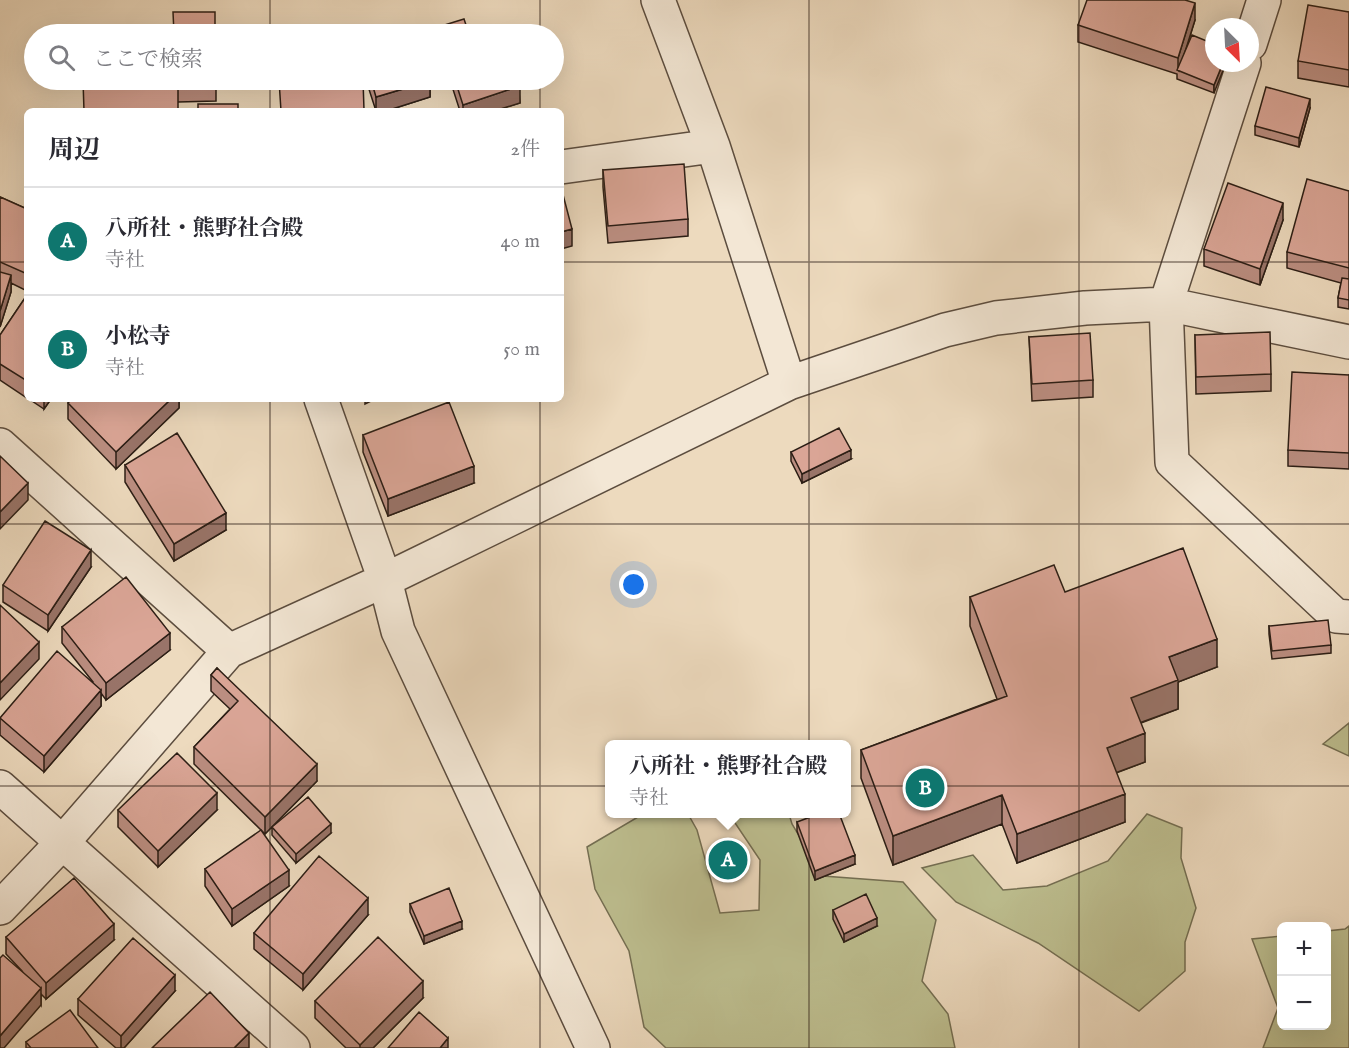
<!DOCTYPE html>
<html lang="ja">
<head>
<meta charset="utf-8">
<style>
  body { margin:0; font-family:"IM FELL English","Noto Serif JP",serif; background:#f2f2f3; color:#2b2b33 }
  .controls { position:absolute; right:18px; bottom:18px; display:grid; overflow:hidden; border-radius:9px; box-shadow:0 6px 24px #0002 }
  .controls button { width:54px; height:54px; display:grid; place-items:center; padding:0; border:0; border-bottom:2px solid #e1e1e2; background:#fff; color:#2b2b33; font:30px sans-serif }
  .compass { position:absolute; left:1205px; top:18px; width:54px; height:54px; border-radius:50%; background:#fff; box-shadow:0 6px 24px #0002; rotate:156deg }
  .you { position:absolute; left:634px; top:585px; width:21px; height:21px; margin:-15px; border:4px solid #fff; border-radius:50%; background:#1a73e8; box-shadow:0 0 0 9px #1a73e833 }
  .badge { display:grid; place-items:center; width:39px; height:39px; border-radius:50%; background:#0f766e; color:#fff; font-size:20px; font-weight:700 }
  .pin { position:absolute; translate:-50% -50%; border:3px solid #fff; box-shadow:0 2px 6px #0006 }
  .popup { position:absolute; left:605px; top:740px; width:246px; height:78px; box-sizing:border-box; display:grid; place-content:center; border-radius:9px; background:#fff; filter:drop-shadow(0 2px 4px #0005); font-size:20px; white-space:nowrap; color:#7c7c81 }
  .popup b { font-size:22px; color:#2b2b33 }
  .popup::after { content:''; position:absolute; left:50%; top:100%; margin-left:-12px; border:12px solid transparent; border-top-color:#fff }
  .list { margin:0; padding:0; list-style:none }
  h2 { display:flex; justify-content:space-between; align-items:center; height:78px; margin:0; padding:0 24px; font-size:26px }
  h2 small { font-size:20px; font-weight:400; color:#7c7c81 }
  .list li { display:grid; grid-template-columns:39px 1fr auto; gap:18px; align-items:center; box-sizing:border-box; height:108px; padding:0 24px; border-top:2px solid #e1e1e2 }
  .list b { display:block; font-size:22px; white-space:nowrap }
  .list p { margin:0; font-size:20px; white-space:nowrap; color:#7c7c81 }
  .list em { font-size:20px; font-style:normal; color:#7c7c81 }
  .icon { flex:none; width:33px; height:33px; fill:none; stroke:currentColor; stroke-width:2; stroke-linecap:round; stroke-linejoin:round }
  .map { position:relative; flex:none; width:1349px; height:1048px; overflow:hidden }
  .search { position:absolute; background:#fff; box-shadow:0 6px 24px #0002; left:24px; top:24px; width:540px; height:66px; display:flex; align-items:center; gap:15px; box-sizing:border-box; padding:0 21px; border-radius:33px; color:#7c7c81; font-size:22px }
  .panel { position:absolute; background:#fff; box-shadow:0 6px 24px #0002; left:24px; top:108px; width:540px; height:294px; border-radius:9px }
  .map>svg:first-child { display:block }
</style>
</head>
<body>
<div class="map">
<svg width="1349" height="1048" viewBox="0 0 1349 1048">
  <rect width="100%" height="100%" fill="#eddabe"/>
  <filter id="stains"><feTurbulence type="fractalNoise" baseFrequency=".00333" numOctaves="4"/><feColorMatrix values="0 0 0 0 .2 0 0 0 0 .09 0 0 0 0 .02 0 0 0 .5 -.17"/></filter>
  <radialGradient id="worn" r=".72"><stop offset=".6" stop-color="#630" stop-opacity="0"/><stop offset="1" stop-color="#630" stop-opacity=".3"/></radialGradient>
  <!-- green -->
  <path fill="#bdbe8f" stroke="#746e52" stroke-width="1.5" d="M1349,723v33l-26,-12z
    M643,814h45l9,16 23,83 39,-3 1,-50 -31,-46h60l3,10 31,52 80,6 33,38 -14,61 26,33 7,34h-289l-22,-21 -15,-76 -34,-62 -8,-42z
    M1147,814l35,14 -1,30 15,50 -11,34v29l-46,40 -101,-68 -82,-41 -34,-34 51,-13 30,35 44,-4 61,-25z
    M1349,926v122h-86l15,-40 -26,-69 29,-3 1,90h44l1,-95 18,-2z"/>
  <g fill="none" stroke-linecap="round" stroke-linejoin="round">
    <defs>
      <path id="street" d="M658,0l55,146 76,237
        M1250,44l14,-44
        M1244,63l-78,241 6,158 164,154 13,1
        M561,167l152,-21
        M321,399l64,181 13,51 195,417
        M0,445l229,206
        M0,787l293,261
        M0,908l62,-65 167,-192 156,-71 404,-197 156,-53 51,-12 89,-10 81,-4 183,38"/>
    </defs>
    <!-- street casing -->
    <use href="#street" stroke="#5c4d3f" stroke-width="36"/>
    <!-- street -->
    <use href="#street" stroke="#f3e7d5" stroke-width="33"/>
  </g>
  <!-- wall -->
  <path fill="#bb8e81" stroke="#2c1e15" stroke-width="1.5" d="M1349,12v75l-51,-9v-17z
    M1195,20l-9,29 28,-5v49l-37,-14v-5l-99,-32v-17z
    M83,80h133v21l-38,1z
    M366,80h64v17l-44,14h-10z
    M450,80h68l2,23 -26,8h-34z
    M1310,108l-11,39 -44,-12v-9z
    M603,170l85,49v17l-80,7 -5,-56z
    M1349,191v118l-11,-2v-9l3,-15 -54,-15v-16z
    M0,197l27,12v75l-2,6 -14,-7v9l-11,35z
    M1283,220l-23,65 -56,-19v-17z
    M27,295v103l-27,-18v-45z
    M1195,335l76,39v17l-75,3z
    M1029,337l64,43v17l-61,4z
    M1349,375v94l-61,-3v-16z
    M29,399h22l-7,10z
    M179,399v9l-63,61 -48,-50v-16z
    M363,435l111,48 -86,33 -25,-64z
    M791,452l60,7 -49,24 -11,-22z
    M125,465l101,65 -52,31 -49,-79z
    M91,567l-43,64 -45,-29v-17z
    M1065,592l152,75 -39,15v27l-37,14 4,39 -29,11 9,49 -108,41 -15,-39 -109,41 -32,-87v-28l136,-51 -27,-73v-29z
    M1269,626l62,19v8l-59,6 -3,-25z
    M62,627l108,23 -64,50 -5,-7v13l-57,66 -44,-37v-17l93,-36 -31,-39z
    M217,668l100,113 -52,53 -71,-70v-17l36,-38 -19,-18v-16z
    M118,810h99l-59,57 -40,-40z
    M797,822l58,42 -40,16 -18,-49z
    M272,827l59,6 -35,30 -24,-28z
    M205,869l84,17 -57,40 -27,-40z
    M410,904l52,25 -38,15 -14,-32z
    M833,910l44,16 -33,16 -11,-23z
    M368,915l-65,75 -49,-41v-16z
    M6,937l108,3 -68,59 -5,-5v11l-19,-34 -16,-17z
    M175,991l-51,57h-8l-38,-33v-16z
    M423,998l-50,50h-27l-31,-30v-17z
    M26,1042l72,6h-72z"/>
  <!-- shaded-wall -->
  <path fill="#997469" stroke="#2c1e15" stroke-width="1.5" d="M1195,3v17l-16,51 -1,-1v-12z
    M1223,63h3l-12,30v-8z
    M430,81v16l-44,14h-10v-14z
    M520,86v17l-26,8h-31v-6z
    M1310,99v9l-11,39v-9z
    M1283,203v17l-23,65v-16z
    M572,229v17l-11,3v-17z
    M27,268v16l-2,6v-17z
    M11,275v17l-11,35v-16z
    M44,399h7l-7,10z
    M171,399h8v9l-63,61v-17z
    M365,399h10l-10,5z
    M851,450v9l-49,24v-9z
    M474,466v17l-86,33v-17z
    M28,483v17l-28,29v-17z
    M226,513v17l-52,31v-17z
    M91,550v17l-43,64v-16z
    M170,633v17l-64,50v-17z
    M1217,639v28l-39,15v27l-47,17v-28l38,-41z
    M39,642v17l-39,41v-17z
    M101,690v16l-57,66v-16z
    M1145,733v29l-38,14v-28z
    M317,764v17l-52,53v-17z
    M217,793v17l-59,57v-16z
    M1125,794v28l-108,41v-29z
    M1002,795v29l-109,41v-29z
    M331,824v9l-35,30v-9z
    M855,855v9l-40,16v-9z
    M289,870v16l-57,40v-17z
    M368,898v17l-65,75v-16z
    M877,918v8l-33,16v-8z
    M462,921v8l-38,15v-8z
    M114,924v16l-68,59v-16z
    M175,975v16l-51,57h-3v-12z
    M423,981v17l-50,50h-13v-3z
    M41,988v17l-37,43h-4v-12z
    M249,1033v15h-15z
    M448,1038v10h-8z"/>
  <!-- building -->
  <path fill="#daa596" stroke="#2c1e15" stroke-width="1.5" d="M1087,0h98l10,3 -17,55 -100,-33z
    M1308,5l41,7v58l-51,-9z
    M173,12h42v22h-41z
    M464,19l5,15h-29l-2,-7z
    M219,25h49v9h-49z
    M362,33v1h-37z
    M1192,35l22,9v19h9l-9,22 -37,-15z
    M83,80h133v5h-38v26h-94z
    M279,80h84l1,30 -83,1z
    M371,80h59v1l-54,16z
    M455,80h63l2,6 -57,19z
    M1266,87l44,12 -11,39 -44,-12z
    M198,104h40v7h-40z
    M684,164l4,55 -80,7 -5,-56z
    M1307,179l42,12v77l-62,-16z
    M1228,183l55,20 -23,66 -56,-20z
    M561,187l11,42 -11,3z
    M0,197l27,12v59l-2,5 -25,-11z
    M0,272l11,3 -11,36z
    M1342,278l7,1v21l-11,-2z
    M27,295v86l-27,-17v-29z
    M1270,332l1,42 -75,3 -1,-42z
    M1090,333l3,47 -61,4 -3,-47z
    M1292,372l57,3v78l-61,-3z
    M72,399h99l-55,53 -48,-49z
    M449,402l25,64 -86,33 -25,-64z
    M839,428l12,22 -49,24 -11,-22z
    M177,433l49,80 -52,31 -49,-79z
    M0,456l28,27 -28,29z
    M45,521l46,29 -43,65 -45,-30z
    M1183,548l34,91 -48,18 9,23 -47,18 14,35 -38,15 18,46 -108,40 -15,-39 -109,41 -32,-86 146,-54 -37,-99 84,-32 11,27z
    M126,577l44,56 -64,50 -44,-56z
    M0,605l39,37 -39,41z
    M1328,620l3,25 -59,6 -3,-25z
    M57,651l44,39 -57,66 -44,-38z
    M217,668l100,96 -52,53 -71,-70 44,-46 -27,-26z
    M177,753l40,40 -59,58 -40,-41z
    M308,797l23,27 -35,30 -24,-27z
    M821,813h18l16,42 -40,16 -18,-49z
    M261,830l28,40 -57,39 -27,-40z
    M319,856l49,42 -65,76 -49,-41z
    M74,878l40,46 -68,59 -40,-46z
    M449,888l13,33 -38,15 -14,-32z
    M866,894l11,24 -33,16 -11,-24z
    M378,937l45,44 -63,64 -45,-44z
    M133,938l42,37 -54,61 -43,-37z
    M3,955l38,33 -41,48v-78z
    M210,992l39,41 -15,15h-82z
    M70,1010l28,38h-67l-5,-6z
    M419,1012l29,26 -8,10h-52z"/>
  <!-- grid -->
  <path fill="none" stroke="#2c1e15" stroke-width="1.5" stroke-opacity="0.55" d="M270,0v34M540,0v34M809,0v1048M1079,0v1048M270,80v31M540,80v31M0,262h27M561,262h788M270,399v649M540,399v649M0,524h1349M0,786h1349"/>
  <rect width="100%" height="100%" filter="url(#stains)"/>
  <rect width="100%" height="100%" fill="url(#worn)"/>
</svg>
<div class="controls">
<button>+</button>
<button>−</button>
</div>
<svg class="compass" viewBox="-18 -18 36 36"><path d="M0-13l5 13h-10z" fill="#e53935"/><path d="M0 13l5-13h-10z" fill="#7c7c81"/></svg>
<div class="you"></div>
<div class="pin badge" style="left:728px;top:860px">A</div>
<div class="popup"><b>八所社・熊野社合殿</b>寺社</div>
<div class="pin badge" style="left:925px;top:788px">B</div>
<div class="search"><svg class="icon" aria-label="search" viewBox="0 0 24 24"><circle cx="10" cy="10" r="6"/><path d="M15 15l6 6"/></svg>ここで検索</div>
<section class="panel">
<h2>周辺<small>2件</small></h2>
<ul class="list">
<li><span class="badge">A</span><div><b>八所社・熊野社合殿</b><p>寺社</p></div><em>40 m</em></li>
<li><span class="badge">B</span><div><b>小松寺</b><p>寺社</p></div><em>50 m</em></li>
</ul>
</section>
</div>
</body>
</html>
